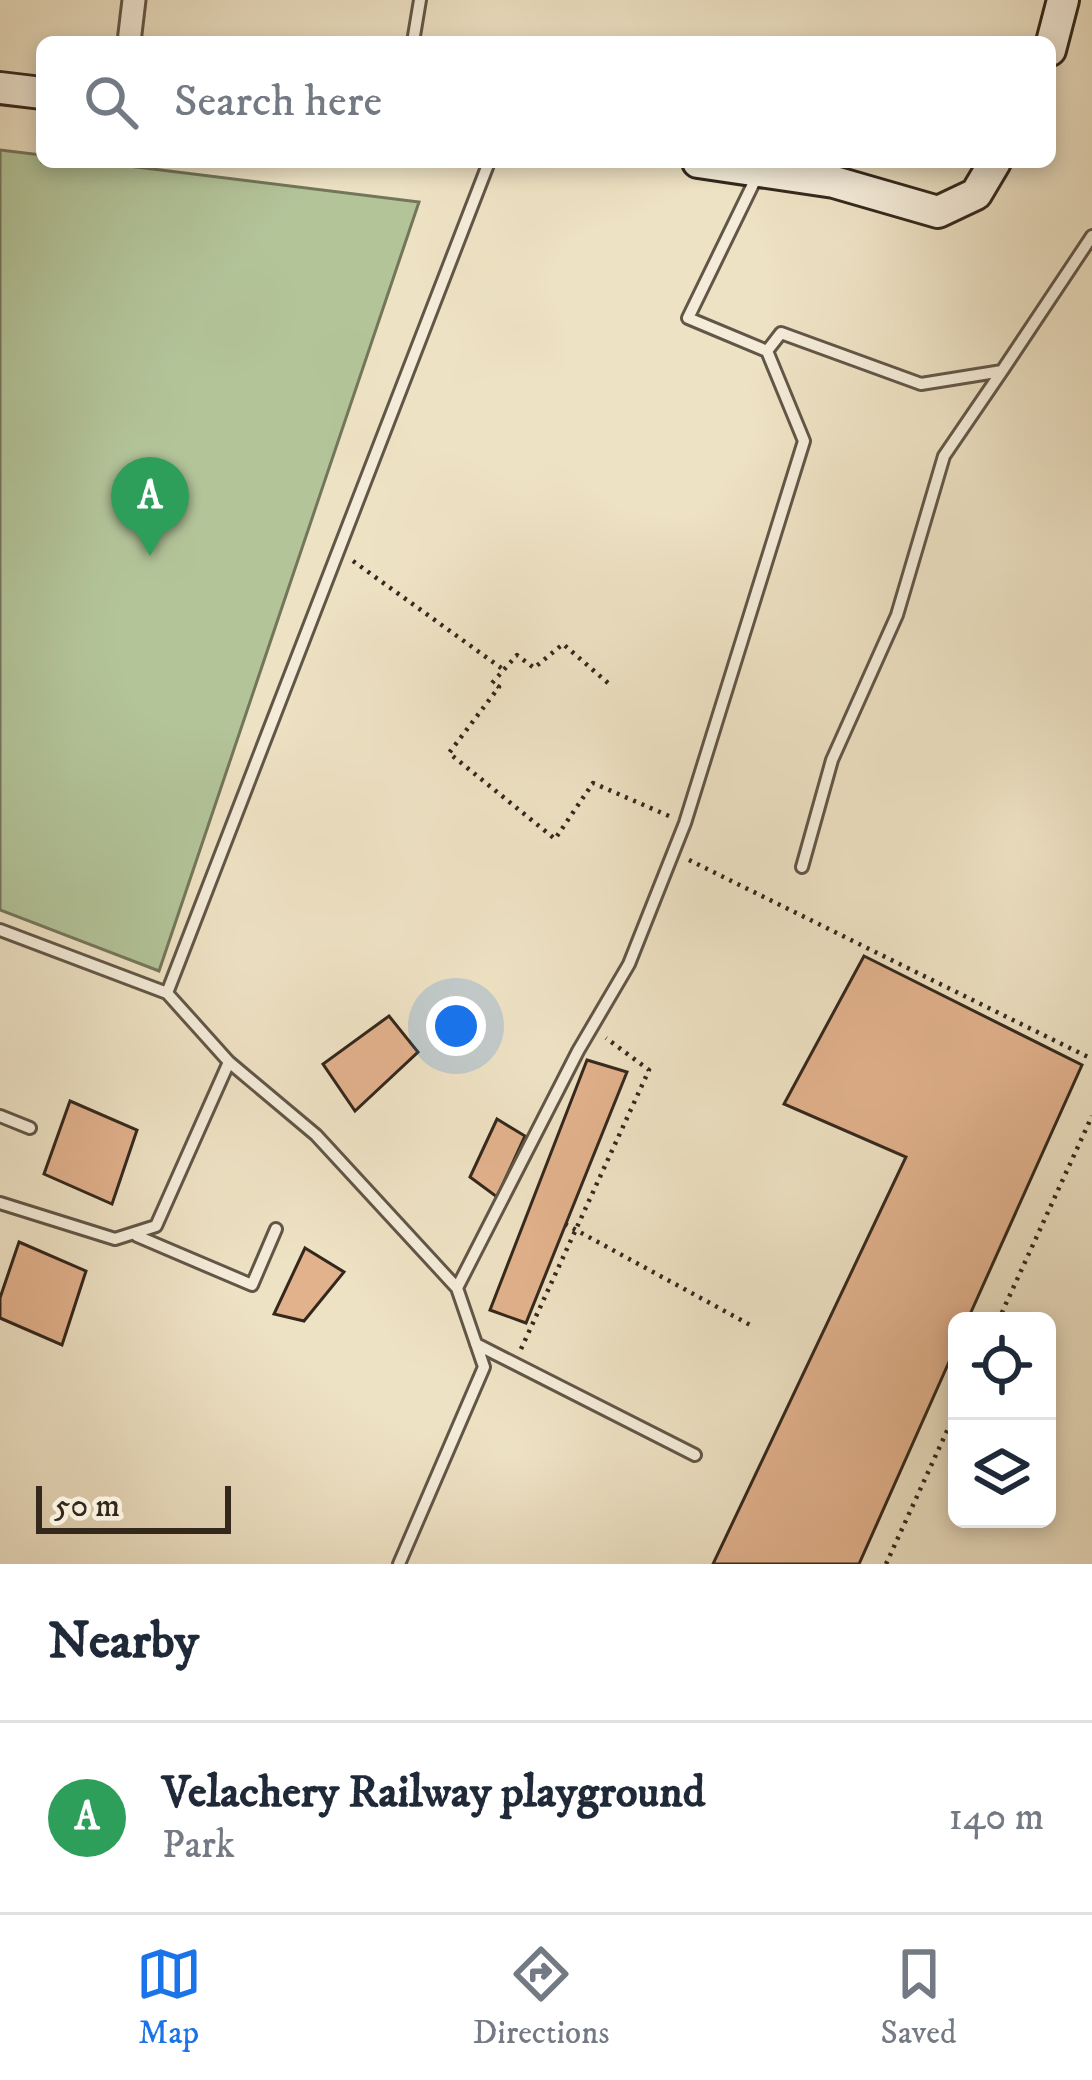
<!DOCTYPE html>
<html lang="en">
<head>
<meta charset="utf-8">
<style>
  body { margin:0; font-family:"IM FELL DW Pica",serif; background:#f6f6f7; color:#1f2937 }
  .controls { position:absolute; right:36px; bottom:36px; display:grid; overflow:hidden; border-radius:18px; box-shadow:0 6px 18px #0003 }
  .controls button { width:108px; height:108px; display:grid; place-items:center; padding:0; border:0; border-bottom:3px solid #e0e1e3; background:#fff; color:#1f2937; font:60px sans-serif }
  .scale { position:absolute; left:36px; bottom:30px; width:195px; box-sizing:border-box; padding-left:12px; border:6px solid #34281d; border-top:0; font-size:33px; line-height:42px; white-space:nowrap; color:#34281d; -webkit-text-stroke:9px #f4ecd9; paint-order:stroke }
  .you { position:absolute; left:456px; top:1026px; width:42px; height:42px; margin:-30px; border:9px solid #fff; border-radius:50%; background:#1a73e8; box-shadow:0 0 0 18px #1a73e833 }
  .badge { display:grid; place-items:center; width:78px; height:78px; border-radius:50%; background:#1a73e8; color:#fff; font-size:39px; font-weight:700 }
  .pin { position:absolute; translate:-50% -99px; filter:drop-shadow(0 3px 6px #0008) }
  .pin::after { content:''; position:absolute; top:63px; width:42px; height:36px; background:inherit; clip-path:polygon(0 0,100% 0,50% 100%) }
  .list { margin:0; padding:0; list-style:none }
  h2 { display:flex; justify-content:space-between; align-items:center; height:156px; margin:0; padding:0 48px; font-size:51px }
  h2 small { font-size:39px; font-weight:400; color:#747a83 }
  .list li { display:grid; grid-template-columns:78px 1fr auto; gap:36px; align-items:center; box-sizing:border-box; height:192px; padding:0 48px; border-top:3px solid #e0e1e3 }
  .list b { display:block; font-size:45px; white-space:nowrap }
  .list p { margin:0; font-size:39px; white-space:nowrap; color:#747a83 }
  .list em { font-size:39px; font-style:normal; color:#747a83 }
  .icon { flex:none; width:66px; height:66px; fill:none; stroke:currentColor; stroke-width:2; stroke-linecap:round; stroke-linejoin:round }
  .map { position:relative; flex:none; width:1092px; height:1564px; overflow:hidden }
  .search { position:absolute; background:#fff; box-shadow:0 6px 18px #0003; left:36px; right:36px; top:36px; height:132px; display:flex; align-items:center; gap:30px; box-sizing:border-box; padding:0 42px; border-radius:18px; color:#747a83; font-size:45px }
  .sheet { height:348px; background:#fff }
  nav { display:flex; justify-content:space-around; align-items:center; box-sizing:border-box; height:168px; border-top:3px solid #e0e1e3; background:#fff; font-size:33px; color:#747a83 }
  nav a { display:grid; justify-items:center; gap:6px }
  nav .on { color:#1a73e8 }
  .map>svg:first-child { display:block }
</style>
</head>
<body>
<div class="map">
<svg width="1092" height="1564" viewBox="0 0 1092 1564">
  <rect width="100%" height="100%" fill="#eee2c4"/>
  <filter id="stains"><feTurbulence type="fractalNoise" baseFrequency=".00167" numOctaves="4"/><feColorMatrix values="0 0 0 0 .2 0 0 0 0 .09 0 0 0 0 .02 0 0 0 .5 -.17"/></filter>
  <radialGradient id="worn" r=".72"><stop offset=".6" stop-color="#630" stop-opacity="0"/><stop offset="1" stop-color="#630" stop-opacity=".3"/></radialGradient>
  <!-- green -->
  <path fill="#b3c499" stroke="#74765b" stroke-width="3" d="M0,150l42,5v7h54l323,40 -260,769 -159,-61z"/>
  <!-- building -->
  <path fill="#e2b28d" stroke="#34281d" stroke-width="3" d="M864,956l218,109 -115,256h-10v23l-98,220h-146l193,-407 -122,-53z
    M389,1016l29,36 -63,59 -32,-47z
    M587,1060l40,12 -101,251 -36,-13z
    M70,1101l67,29 -25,74 -68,-30z
    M497,1119l28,17 -28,61 -27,-20z
    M19,1242l67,29 -24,74 -62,-27v-20z
    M305,1248l39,24 -40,49 -30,-7z"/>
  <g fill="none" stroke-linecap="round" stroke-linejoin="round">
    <defs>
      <path id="lane" d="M413,42l7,-42
        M767,351l14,-18 140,51 81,-13 90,-135
        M802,867l30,-107 65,-145 47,-159 58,-85
        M0,930l167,63 322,-831
        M167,993l62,69 87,73 141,153 121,-237 51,-87 56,-141 119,-382 -37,-90 -79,-33 71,-146
        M0,1116l30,12
        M0,1203l115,36 41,-13 73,-164
        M137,1236l115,49 24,-56
        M476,1344l219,111
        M399,1564l85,-197 -27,-79"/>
      <path id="street" d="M129,42l5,-42"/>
      <path id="secondary" d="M1050,50l13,-50
        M0,88l42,5
        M698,162l136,20 104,30 38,-18 19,-32"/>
    </defs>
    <!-- lane casing -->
    <use href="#lane" stroke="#625647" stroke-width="16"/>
    <!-- street casing -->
    <use href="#street" stroke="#625647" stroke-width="27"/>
    <!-- secondary casing -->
    <use href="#secondary" stroke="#34281d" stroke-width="36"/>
    <!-- path -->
    <path stroke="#34281d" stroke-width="4.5" stroke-dasharray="3 6" stroke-linecap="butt" d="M353,561l151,109
      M608,683l-45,-39 -29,24 -17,-13 -25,28 7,4 -50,66 106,86 38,-56 76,33
      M689,860l403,199
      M565,1224l187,102
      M998,1321l94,-205
      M521,1349l128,-279 -43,-32
      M886,1564l71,-155"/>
    <!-- lane -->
    <use href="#lane" stroke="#f4ecd9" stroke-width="10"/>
    <!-- street -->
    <use href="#street" stroke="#f4ecd9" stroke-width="21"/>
    <!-- secondary -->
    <use href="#secondary" stroke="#f4ecd9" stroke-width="30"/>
  </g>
  <rect width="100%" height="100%" filter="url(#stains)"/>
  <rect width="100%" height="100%" fill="url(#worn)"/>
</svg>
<div class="controls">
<button><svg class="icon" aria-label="locate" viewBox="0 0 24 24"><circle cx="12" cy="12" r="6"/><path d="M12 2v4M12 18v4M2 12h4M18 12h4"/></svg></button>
<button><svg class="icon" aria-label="layers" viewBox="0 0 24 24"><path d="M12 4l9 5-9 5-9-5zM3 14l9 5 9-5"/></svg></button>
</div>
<div class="scale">50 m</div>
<div class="you"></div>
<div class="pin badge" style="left:150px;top:556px;background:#2e9e5b">A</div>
<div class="search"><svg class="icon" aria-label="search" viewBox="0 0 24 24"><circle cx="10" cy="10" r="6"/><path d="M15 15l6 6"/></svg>Search here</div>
</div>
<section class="sheet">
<h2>Nearby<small></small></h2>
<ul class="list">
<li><span class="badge" style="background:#2e9e5b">A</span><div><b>Velachery Railway playground</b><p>Park</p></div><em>140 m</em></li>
</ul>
</section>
<nav>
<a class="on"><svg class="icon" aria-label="map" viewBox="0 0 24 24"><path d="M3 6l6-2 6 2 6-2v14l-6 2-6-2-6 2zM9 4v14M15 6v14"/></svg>Map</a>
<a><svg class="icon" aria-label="directions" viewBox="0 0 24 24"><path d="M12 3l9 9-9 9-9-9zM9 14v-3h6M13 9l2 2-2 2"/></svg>Directions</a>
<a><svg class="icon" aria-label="saved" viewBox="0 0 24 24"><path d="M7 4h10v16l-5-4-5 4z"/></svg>Saved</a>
</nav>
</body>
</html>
